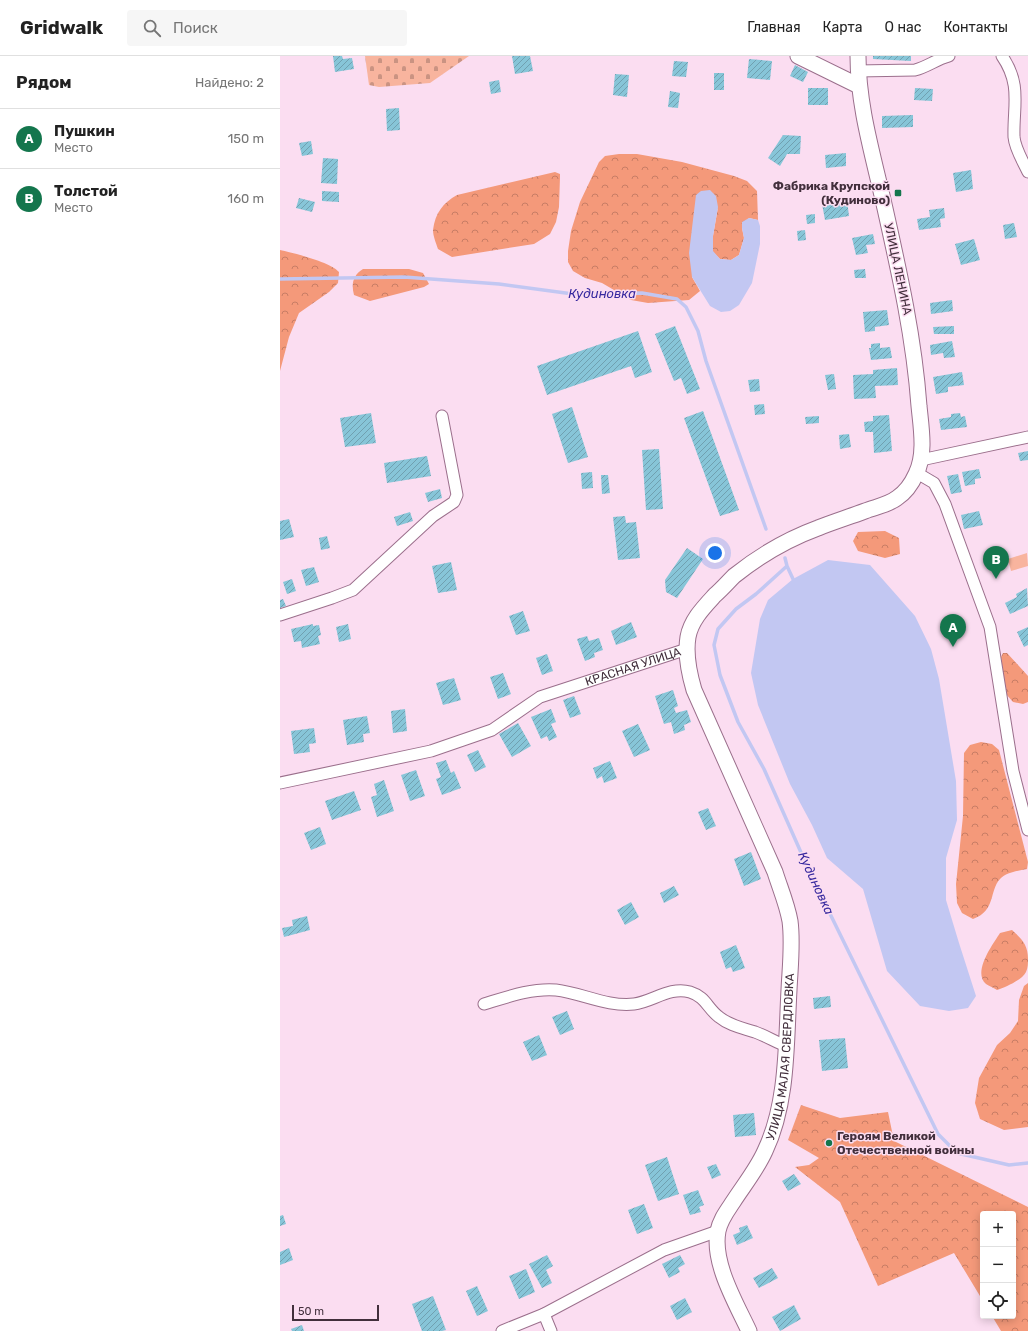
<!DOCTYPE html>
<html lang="ru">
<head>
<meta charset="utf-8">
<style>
  body { margin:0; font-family:Rubik,sans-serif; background:#f6f6f6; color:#222 }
  .controls { position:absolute; right:12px; bottom:12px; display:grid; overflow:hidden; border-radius:4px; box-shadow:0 2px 10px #0003 }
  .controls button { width:36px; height:36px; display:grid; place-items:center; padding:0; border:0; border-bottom:1px solid #e0e0e0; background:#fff; color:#222; font:20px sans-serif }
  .scale { position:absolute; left:12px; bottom:10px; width:87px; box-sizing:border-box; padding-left:4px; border:2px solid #422f3c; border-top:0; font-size:11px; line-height:14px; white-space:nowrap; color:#422f3c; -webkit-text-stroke:3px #fbddf1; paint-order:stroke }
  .you { position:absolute; left:435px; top:497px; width:14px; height:14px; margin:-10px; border:3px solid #fff; border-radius:50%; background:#1a73e8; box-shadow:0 0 0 6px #1a73e833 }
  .badge { display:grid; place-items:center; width:26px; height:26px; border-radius:50%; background:#14764d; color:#fff; font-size:13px; font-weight:700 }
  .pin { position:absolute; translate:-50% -33px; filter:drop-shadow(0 1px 2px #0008) }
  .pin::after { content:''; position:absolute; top:21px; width:14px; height:12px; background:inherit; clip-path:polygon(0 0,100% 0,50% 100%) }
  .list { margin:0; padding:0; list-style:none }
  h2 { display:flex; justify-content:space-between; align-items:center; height:52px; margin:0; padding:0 16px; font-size:17px }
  h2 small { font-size:13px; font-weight:400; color:#767676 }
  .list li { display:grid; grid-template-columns:26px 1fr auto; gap:12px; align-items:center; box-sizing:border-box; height:60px; padding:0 16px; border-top:1px solid #e0e0e0 }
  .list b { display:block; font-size:15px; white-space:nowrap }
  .list p { margin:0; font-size:13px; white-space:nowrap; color:#767676 }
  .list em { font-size:13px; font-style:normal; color:#767676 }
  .icon { flex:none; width:22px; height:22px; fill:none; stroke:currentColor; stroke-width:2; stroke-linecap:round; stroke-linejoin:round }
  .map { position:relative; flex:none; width:748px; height:1275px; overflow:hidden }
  header { display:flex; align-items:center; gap:24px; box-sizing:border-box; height:56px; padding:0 20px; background:#fff; border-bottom:1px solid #e0e0e0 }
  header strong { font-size:19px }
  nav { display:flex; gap:22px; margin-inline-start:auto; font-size:14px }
  .search { width:280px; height:36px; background:#f6f6f6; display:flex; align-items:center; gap:10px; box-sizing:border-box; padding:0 14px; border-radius:4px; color:#767676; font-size:15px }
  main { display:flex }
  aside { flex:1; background:#fff }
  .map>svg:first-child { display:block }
</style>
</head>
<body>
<header>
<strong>Gridwalk</strong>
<div class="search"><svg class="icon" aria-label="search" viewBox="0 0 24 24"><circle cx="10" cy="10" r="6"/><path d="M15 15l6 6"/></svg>Поиск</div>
<nav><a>Главная</a><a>Карта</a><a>О нас</a><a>Контакты</a></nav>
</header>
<main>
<aside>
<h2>Рядом<small>Найдено: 2</small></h2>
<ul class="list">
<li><span class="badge">A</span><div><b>Пушкин</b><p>Место</p></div><em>150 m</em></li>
<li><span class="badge">B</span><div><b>Толстой</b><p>Место</p></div><em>160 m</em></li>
</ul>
</aside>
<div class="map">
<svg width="748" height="1275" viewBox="0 0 748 1275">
  <defs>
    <pattern id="forest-crowns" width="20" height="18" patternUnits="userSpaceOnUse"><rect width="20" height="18" fill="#f4997a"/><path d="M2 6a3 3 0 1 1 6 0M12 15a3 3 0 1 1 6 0" fill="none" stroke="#c77d65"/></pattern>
    <pattern id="cemetery-stones" width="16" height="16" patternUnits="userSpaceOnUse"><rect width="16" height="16" fill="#f8b49e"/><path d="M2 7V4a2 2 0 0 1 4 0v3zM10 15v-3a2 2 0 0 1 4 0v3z" fill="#ca9382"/></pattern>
    <pattern id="building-hatch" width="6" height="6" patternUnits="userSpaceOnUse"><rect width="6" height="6" fill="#87c5d8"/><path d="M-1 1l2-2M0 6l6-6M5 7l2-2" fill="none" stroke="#70a0b0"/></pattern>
  </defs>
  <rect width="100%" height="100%" fill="#fbddf1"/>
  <!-- forest -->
  <path fill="url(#forest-crowns)" d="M339,98h18l45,8 52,14 13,5 10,10 1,29 -9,-2 -7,10 2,10 -5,17 -8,5 -11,-1 -7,-7v-16l5,-29 -26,70 8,14 -11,9 -41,3 -17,-3 -29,-17 -17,-5 -12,-7 -5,-9v-11l3,-20 9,-29 19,-40 6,-6z
    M275,116l5,2v3l-1,30 -3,15 -6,12 -16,10 -82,13 -14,-8c-2,-6 -5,-13 -5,-19 2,-17 10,-27 24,-35z
    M0,194c14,3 50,12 59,22l-1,11 -9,9 -30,21 -10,24 -9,34z
    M83,213h46l14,4 6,11 -5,3 -54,14 -16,-6c-3,-11 -1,-20 9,-26z
    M605,475l14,7 1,16 -15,4 -27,-7 -5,-10 5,-9z
    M723,597h4l21,23v26l-5,2 -10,-2 -7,-8 -5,-37z
    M701,686l11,2 7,6 29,112 -1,7c-9,2 -20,3 -27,10 -11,12 -4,32 -27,40l-11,-6 -5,-10 -1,-19 7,-68 1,-63 6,-8z
    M732,874c10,9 16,15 16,29 0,4 0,9 -2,13 -4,8 -20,15 -29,18 -3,-2 -8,-4 -11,-6 -14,-12 7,-40 14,-51z
    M748,927v144l-24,3 -24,-11 -5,-16 4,-25 18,-33 13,-12 8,-12 1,-21 5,-14z
    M521,1049l39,13 48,-6 6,29 134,66v124h-27l-9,-15h21v-102h-30v87l-29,-48 -76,33 -38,-84 -45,-35 14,-2 10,-7 -31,-18z"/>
  <!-- cemetery -->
  <path fill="url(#cemetery-stones)" d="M85,0h104l-39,27 -51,4 -10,-2z"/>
  <!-- park -->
  <path fill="#f8b49e" d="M747,497l1,13 -17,5 -3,-12z"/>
  <!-- water -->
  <path fill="#c2c7f2" d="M430,134l6,6 2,11 -5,29v15l7,8 11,1 8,-5 5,-17 -2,-10v-6l7,-4 9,2 2,6v18l-8,39 -13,22 -9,6 -9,1 -11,-6 -18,-29 -3,-24 7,-58 5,-4z
    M548,504l42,5 45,51 16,33 8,30 17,102 1,39 -11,38v42l13,43 17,53 -8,12 -19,3 -29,-5 -33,-35 -24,-82 -36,-31 -15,-33 -22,-41 -32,-79 -7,-32 9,-54 8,-19 25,-21z"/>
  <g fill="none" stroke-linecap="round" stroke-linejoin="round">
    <!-- stream -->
    <path stroke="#c2c7f2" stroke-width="3.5" d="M0,223l124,-2 95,7 74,10 69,-1 35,6 9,8 12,24 8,30 60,168
      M505,502l2,8 -31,28 -20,15 -18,20 -4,16 6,30 18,47 26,47 47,106 127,259 19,19 52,12 19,-2
      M507,510l6,13"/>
  </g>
  <!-- building -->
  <path fill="url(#building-hatch)" d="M53,0h9l1,3 9,-1 2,11 -19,3z
    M232,0h18l3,15 -18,3z
    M593,0h38v5l-38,-2z
    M469,3l23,2 -2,19 -23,-2z
    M394,5l14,1 -2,15 -14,-1z
    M515,9l13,7 -5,10 -13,-6z
    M434,17h10v17h-10z
    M335,18l14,1 -2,22 -14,-2z
    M219,24l2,12 -10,2 -2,-12z
    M528,32h20v17h-20z
    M635,32l18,1 -1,12 -18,-1z
    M390,35l10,2 -2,15 -10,-1z
    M119,52l1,22 -13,1 -1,-22z
    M633,59v12l-31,1v-12z
    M503,79l18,1 -1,18h-13l-7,12 -12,-8z
    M31,85l2,13 -11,2 -3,-13z
    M566,97v13l-20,2 -1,-13z
    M43,102l15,1 -1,25 -16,-1z
    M691,114l2,19 -17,3 -3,-19z
    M42,135l17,1v10l-17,-1z
    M19,142l16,4 -3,10 -16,-4z
    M567,144l2,16 -24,4 -3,-16z
    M664,152l1,10 -5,1 1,8 -22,3 -2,-11 13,-2 -1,-7z
    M535,158v9l-8,1 -1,-9z
    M734,167l3,14 -12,2 -2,-14z
    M525,174l1,10 -8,1 -1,-10z
    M593,178l2,10 -9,1 2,8 -12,2 -4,-17z
    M694,183l6,21 -19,5 -6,-21z
    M585,213l1,9h-11l-1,-8z
    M672,244l1,11 -22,3 -1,-11z
    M607,254l2,15 -14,2v4l-10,1 -2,-20z
    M395,270l25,63 -13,5 -6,-16 -7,3 -19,-47z
    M674,270v8h-20l-1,-7z
    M358,275l14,41 -17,6 -4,-12 -84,29 -10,-29z
    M672,285l3,16 -11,1 -1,-5 -12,2 -1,-10z
    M600,287v5l10,-1 2,11 -21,2 -2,-12h2v-4z
    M617,312l1,17 -23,1 1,12 -22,1 -1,-24 20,-1v-4z
    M682,316l2,13 -16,2v5l-12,2 -3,-17z
    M554,318l2,15 -8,1 -3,-15z
    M479,323l1,12 -10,1 -2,-12z
    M484,348l1,10 -10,1 -1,-10z
    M292,351l16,50 -20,6 -16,-49z
    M423,355l36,99 -19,6 -36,-98z
    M91,357l5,30 -31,4 -5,-29z
    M680,357l1,4 4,-1 2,11 -26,3 -2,-11 12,-2v-3z
    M609,359l3,36 -18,2 -1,-21h-8l-1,-10 9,-1v-5z
    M539,360v7l-13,1 -1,-7z
    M569,378l2,13 -11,2 -1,-14z
    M379,393l4,60 -17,1 -4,-60z
    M748,395v9l-8,1 -2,-8z
    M147,400l4,20 -44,7 -3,-20z
    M699,413l2,9 -6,1v5l-10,2 -3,-14z
    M312,416l1,16 -11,1 -1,-16z
    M678,418l4,18 -11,2 -4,-18z
    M321,419h7l2,18 -8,1z
    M160,433l2,9 -14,4 -3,-9z
    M699,455l4,14 -19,4 -3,-14z
    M130,456l3,9 -16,5 -3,-9z
    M345,460l1,7 10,-1 4,36 -22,2 -5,-43z
    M9,463l5,18 -14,3v-19z
    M47,480l3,12 -9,2 -2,-12z
    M407,492l16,11 -26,39 -11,-6 -1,-12z
    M171,506l6,28 -19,3 -6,-27z
    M34,511l5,15 -13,4 -5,-16z
    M12,523l4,12 -9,3 -4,-12z
    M747,532l1,18 -18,8 -5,-11 12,-6 -1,-3z
    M3,543l3,7 -6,2v-8z
    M243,555l7,20 -14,4 -7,-19z
    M351,566l6,15 -21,8 -5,-14z
    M33,568v2l6,-1 2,10 -3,1 2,8 -18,4 -1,-7 -7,1 -3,-13z
    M68,568l3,15 -12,3 -3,-15z
    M748,571v18l-4,2 -7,-15z
    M307,580l2,5 10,-3 4,12 -9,3 1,4 -10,4 -8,-22z
    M267,598l6,17 -11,4 -6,-17z
    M223,617l8,21 -13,5 -8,-22z
    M174,622l7,22 -18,5 -7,-22z
    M393,634l5,16 -4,2 2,5 11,-3 4,12 -7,3 1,5 -11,4 -3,-12 -7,2 -9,-28z
    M294,640l7,18 -11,4 -7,-18z
    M125,653l2,22 -14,2 -2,-22z
    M271,653l5,13 -5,2 6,13 -8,4 -2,-5 -6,3 -10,-22z
    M87,660l3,17 -7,1 1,8 -17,3 -4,-25z
    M238,667l13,23 -19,11 -13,-23z
    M358,668l12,26 -16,7 -12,-26z
    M34,672l2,15 -7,1 1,8 -16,2 -3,-23z
    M198,694l8,17 -11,5 -8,-17z
    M166,704l5,13 3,-2 7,17 -19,7 -6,-16 5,-2 -5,-14z
    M330,705l7,17 -13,5 -2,-7 -5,3 -4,-11z
    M136,714l9,26 -15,5 -9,-26z
    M104,724l10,31 -17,6 -6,-20 6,-2 -3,-11z
    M74,735l7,19 -29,10 -7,-19z
    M428,752l8,18 -10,4 -8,-18z
    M40,771l6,17 -15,6 -7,-17z
    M471,796l10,27 -17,7 -10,-27z
    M394,830l5,9 -15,8 -4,-10z
    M351,846l8,15 -14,8 -8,-15z
    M27,860l3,14 -26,7 -2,-9 11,-2 -1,-6z
    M456,889l9,23 -12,4 -2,-5 -5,2 -6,-17z
    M550,940l1,11 -17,2 -1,-11z
    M287,955l7,18 -14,6 -8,-18z
    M259,979l8,20 -15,6 -9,-19z
    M565,982l3,30 -26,3 -3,-31z
    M474,1057l2,22 -21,2 -2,-22z
    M387,1101l12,37 -21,7 -13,-36z
    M436,1108l5,11 -9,4 -5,-12z
    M514,1118l7,10 -13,7 -6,-10z
    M418,1134l6,15 -5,2 2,5 -11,3 -7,-20z
    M364,1148l9,24 -16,6 -9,-24z
    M3,1159l3,9 -6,2v-10z
    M467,1169l6,13 -16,7 -4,-10 7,-3 -1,-4z
    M9,1192l4,12 -13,5v-13z
    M267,1199l6,11 -7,4 6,13 -10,5 -13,-24z
    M400,1199l5,9 -7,4 2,4 -11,6 -7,-14z
    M492,1212l6,10 -19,10 -6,-10z
    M246,1213l9,23 -16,7 -10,-23z
    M197,1230l11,25 -11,5 -11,-25z
    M153,1240l13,34 -4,1h-20l-10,-27z
    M405,1242l7,14 -15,8 -7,-14z
    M514,1249l7,14 -21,12 -8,-14z
    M22,1269l2,6h-12l-1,-2z"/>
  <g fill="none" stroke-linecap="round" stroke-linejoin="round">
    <defs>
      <g id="street">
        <path d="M722,0c20,29 11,50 12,81 1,12 9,24 14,35"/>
        <path d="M577,15l58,-1c12,-3 22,-11 34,-14"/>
        <path d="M641,404l107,-23"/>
        <path d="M637,417l17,10 11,21 45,123 23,144 15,59"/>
        <path d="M0,559l52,-17 21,-8 80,-74 21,-14 3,-7 -15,-79"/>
        <path id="s1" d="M0,727l151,-32 61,-21 48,-33 147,-48"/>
        <path d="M204,948c23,-7 48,-16 72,-14 26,3 51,17 78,14 18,-2 36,-18 56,-12 16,5 17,16 29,25 11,9 24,11 36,15 11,4 21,10 31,14"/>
        <path d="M264,1258l7,17"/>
        <path d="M222,1275l42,-17 120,-64 54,-19"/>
      </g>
      <g id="secondary">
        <path d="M518,0l61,30"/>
        <path id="s2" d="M469,1275c-13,-28 -37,-68 -31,-100 2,-11 9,-20 15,-29 11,-17 24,-33 32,-51 23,-48 21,-108 24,-161 1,-22 4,-47 1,-69 -3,-17 -10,-33 -15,-49l-81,-182c-5,-17 -9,-35 -6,-53 3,-17 16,-30 27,-42 7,-6 13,-13 19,-19 25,-20 54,-37 84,-48 15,-6 31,-11 47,-17 10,-4 23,-6 32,-13 9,-6 15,-15 19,-24 10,-20 5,-47 3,-68 -5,-69 -20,-135 -35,-202 -11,-49 -26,-98 -26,-148"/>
      </g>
    </defs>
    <!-- street casing -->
    <use href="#street" stroke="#9b6f8c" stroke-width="13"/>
    <!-- secondary casing -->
    <use href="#secondary" stroke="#9b6f8c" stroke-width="17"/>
    <!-- street -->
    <use href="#street" stroke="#fff" stroke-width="11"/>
    <!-- secondary -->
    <use href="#secondary" stroke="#fff" stroke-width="15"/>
  </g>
  <!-- markers -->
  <g fill="#14764d" stroke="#fbddf1" stroke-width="1.5">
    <rect x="614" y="133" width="8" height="8" rx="2"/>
    <circle cx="549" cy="1087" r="4"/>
  </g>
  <g text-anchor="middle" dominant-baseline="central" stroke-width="3" stroke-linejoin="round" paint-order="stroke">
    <!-- poi labels -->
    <g font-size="12" font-weight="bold" fill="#422f3c" stroke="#fbddf1" text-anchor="end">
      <text x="610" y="130">Фабрика Крупской<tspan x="610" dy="14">(Кудиново)</tspan></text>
      <text x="557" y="1080" text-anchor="start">Героям Великой<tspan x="557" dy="14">Отечественной войны</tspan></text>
    </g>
    <!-- street labels -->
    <g font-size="12" fill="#422f3c" stroke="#fbddf1">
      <text transform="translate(618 213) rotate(78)">УЛИЦА ЛЕНИНА</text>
      <text stroke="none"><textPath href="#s1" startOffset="375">КРАСНАЯ УЛИЦА</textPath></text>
      <text stroke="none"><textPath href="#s2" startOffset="296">УЛИЦА МАЛАЯ СВЕРДЛОВКА</textPath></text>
    </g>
    <!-- water labels -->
    <g font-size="13" font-style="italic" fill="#382a9f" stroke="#fbddf1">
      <text x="322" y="237">Кудиновка</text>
      <text transform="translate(536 827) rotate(65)">Кудиновка</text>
    </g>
  </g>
</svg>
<div class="controls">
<button>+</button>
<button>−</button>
<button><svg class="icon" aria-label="locate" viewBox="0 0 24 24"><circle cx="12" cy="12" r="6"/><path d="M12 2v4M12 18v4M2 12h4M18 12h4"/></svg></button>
</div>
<div class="scale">50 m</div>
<div class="you"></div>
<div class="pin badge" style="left:673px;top:591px">A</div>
<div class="pin badge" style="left:716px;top:523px">B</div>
</div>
</main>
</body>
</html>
